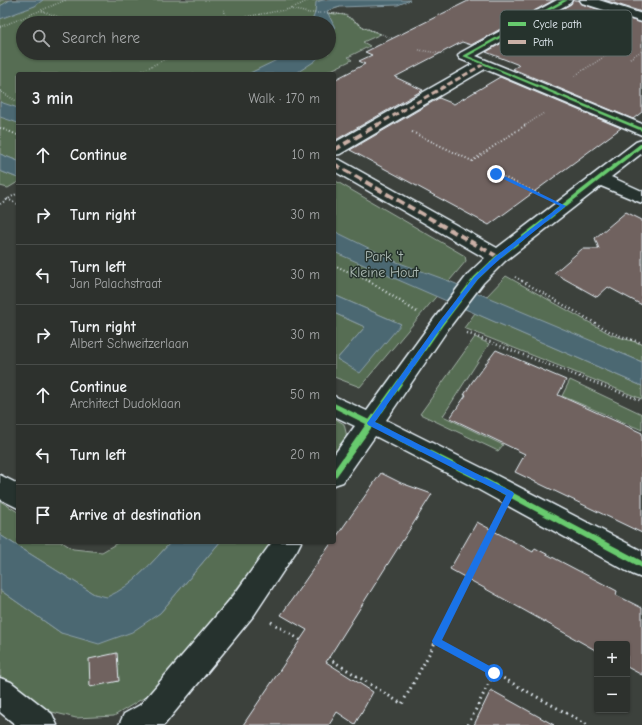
<!DOCTYPE html>
<html lang="en">
<head>
<meta charset="utf-8">
<style>
  body { margin:0; font-family:"Comic Neue",sans-serif; background:#393d39; color:#f1f3f6 }
  .controls { position:absolute; right:12px; bottom:12px; display:grid; overflow:hidden; border-radius:4px; box-shadow:0 1px 3px #0004 }
  .controls button { width:36px; height:36px; display:grid; place-items:center; padding:0; border:0; border-bottom:1px solid #484c49; background:#2d312d; color:#f1f3f6; font:20px sans-serif }
  .stop { position:absolute; width:12px; height:12px; margin:-9px; border:3px solid #1a73e8; border-radius:50%; background:#fff }
  .stop.end { background:#1a73e8; border-color:#fff; box-shadow:0 1px 4px #0008 }
  .list { margin:0; padding:0; list-style:none }
  h2 { display:flex; justify-content:space-between; align-items:center; height:52px; margin:0; padding:0 16px; font-size:17px }
  h2 small { font-size:13px; font-weight:400; color:#a7a9aa }
  .list li { display:grid; grid-template-columns:26px 1fr auto; gap:12px; align-items:center; box-sizing:border-box; height:60px; padding:0 16px; border-top:1px solid #484c49 }
  .list b { display:block; font-size:15px; white-space:nowrap }
  .list p { margin:0; font-size:13px; white-space:nowrap; color:#a7a9aa }
  .list em { font-size:13px; font-style:normal; color:#a7a9aa }
  .icon { flex:none; width:22px; height:22px; fill:none; stroke:currentColor; stroke-width:2; stroke-linecap:round; stroke-linejoin:round }
  .map { position:relative; flex:none; width:642px; height:725px; overflow:hidden }
  .search { position:absolute; background:#2d312d; box-shadow:0 1px 3px #0004; left:16px; top:16px; width:320px; height:44px; display:flex; align-items:center; gap:10px; box-sizing:border-box; padding:0 14px; border-radius:22px; color:#a7a9aa; font-size:15px }
  .panel { position:absolute; background:#2d312d; box-shadow:0 1px 3px #0004; left:16px; top:72px; width:320px; height:472px; border-radius:4px }
  .map>svg:first-child { display:block }
</style>
</head>
<body>
<div class="map">
<svg width="642" height="725" viewBox="0 0 642 725">
  <rect width="100%" height="100%" fill="#3c413c"/>
  <filter id="ink" filterUnits="userSpaceOnUse"><feTurbulence type="fractalNoise" baseFrequency=".025" numOctaves="2"/><feDisplacementMap in="SourceGraphic" scale="8" xChannelSelector="R" yChannelSelector="G"/><feConvolveMatrix kernelMatrix="1 2 1 2 8 2 1 2 1" color-interpolation-filters="sRGB"/></filter>
  <g filter="url(#ink)">
    <!-- green -->
    <path fill="#576d52" stroke="#a0afa5" fill-rule="evenodd" d="M0,0h323l17,7 -13,4v2l18,2 20,13 16,6 -18,8 7,4 -22,11 4,3 -25,12 3,2h-312v87l-18,-7zM23,23h306v30h-306z
      M0,171l18,7v4l-10,6 -8,-2z
      M334,180l131,76 1,5 -106,126 -26,-10v-64l31,14 -28,32 13,7 51,-42 -67,-29z
      M506,276l106,59 30,9v18l-157,-64z
      M475,313l167,73v13l-178,-71z
      M475,337l14,7 -46,72 60,29 -5,6 -78,-37z
      M570,380l72,34v16l-80,-34z
      M334,418l10,6 4,17 -14,19z
      M0,501l18,11v30h44l11,7 29,3 17,-10h52c-19,20 -38,44 -64,56l-13,-4 -94,-59z
      M220,542h52l-109,144 -49,30 -38,2 -36,-9 -40,-32v-87l61,43 99,-20z"/>
    <!-- water -->
    <path fill="#4c6872" stroke="#8a9fa8" d="M10,0h33l-8,6 -35,13v-13z
      M323,0h87l-12,5 -58,2 -13,4 8,17 -6,15v-20h-18l4,-10 1,-11z
      M291,53h31l-7,8 -20,13h-47z
      M0,102l18,6v15l-18,-6z
      M0,154l18,7v17l-18,-7z
      M334,231l63,31 52,19 193,81v24l-308,-134z
      M334,295l67,29 -41,49 -23,-14 28,-32 -31,-14z
      M0,535l94,59 13,3c26,-11 45,-35 64,-55h49l-60,71 -28,19 -33,12 -38,-11 -61,-43z"/>
    <!-- building -->
    <path fill="#6f625e" stroke="#e8f1f8" d="M470,0h84l-83,45 -9,-3 -67,35 28,13 -89,51v-61l31,-16 -6,-3 13,-6 -7,-3z
      M573,0h6l3,4 60,19v89l-9,7 -120,-50 6,-4 -33,-13 85,-48z
      M604,0h38v12z
      M500,77l121,51 -132,97 -139,-75 89,-52 15,6z
      M626,212l16,8v85l-34,-18 -11,10 -43,-24 28,-24h17l-4,-11z
      M496,350l70,30 -8,15 84,38v100l-127,-61 10,-18 -75,-36 16,-23h-2l8,-13z
      M381,473l20,10 31,11 -106,168 47,30 -18,32 -18,-12 -8,13h-86l64,-95 -26,-15 51,-73h2v-2z
      M477,522l56,30 2,-4 82,43 -1,4 26,13v67l-15,-8v-23h-30v7l-147,-82z
      M117,653l2,28 -29,6 -1,-28z
      M491,690l63,35h-80z"/>
    <g fill="none" stroke-linecap="round" stroke-linejoin="round">
      <defs>
        <path id="street" d="M557,0h15l-2,3 -94,53 166,68v11l-157,-66 -145,85 -6,1v-12l139,-79 -13,-5 -2,-3 2,-3z
          M580,0h19l43,14v8l-60,-19z
          M642,140v13l-31,24 31,14v12l-41,-17 -96,75 -22,22 -35,46 -62,91 104,52 152,79v27l-10,-4 -160,-88 -97,-50 -32,46 -9,3v-30l21,-29 -21,-10v-20l33,15 67,-92 35,-46 16,-15 -151,-87v-12l6,1 157,88 139,-106z
          M0,475l18,9v24l-18,-9z
          M272,542h29l-4,8 -43,65 -90,110h-45l5,-11 16,-9 94,-110z
          M0,678l11,4 41,32 5,11h-41l-16,-13z"/>
      </defs>
      <!-- street casing -->
      <use href="#street" stroke="#e8f1f8" stroke-width="3"/>
      <!-- path-far3 -->
      <path stroke="#e8f1f8" stroke-width="1.5" stroke-dasharray="0.5 2" stroke-linecap="butt" d="M290,9l19,4h23l13,2 20,13 27,10
        M224,10l3,10 -2,3
        M42,11l19,7
        M227,20l63,-11 20,-9
        M0,27l66,-27
        M419,50l25,4
        M630,58l12,-7
        M136,74l41,-21
        M574,76l33,-21
        M0,91l18,11
        M526,125l18,-12"/>
      <!-- path-far2 -->
      <path stroke="#e8f1f8" stroke-width="2" stroke-dasharray="1 2.5" stroke-linecap="butt" d="M0,128l18,7
        M412,132l60,29 55,-37
        M497,174l42,20
        M7,199l11,5
        M0,204l18,-11
        M334,265l37,17
        M515,277l9,5"/>
      <!-- path-far1 -->
      <path stroke="#e8f1f8" stroke-width="2.5" stroke-dasharray="1 3" stroke-linecap="butt" d="M369,281l48,31
        M522,281l92,53 28,9
        M467,333l175,68"/>
      <!-- path -->
      <path stroke="#e8f1f8" stroke-width="3" stroke-dasharray="1.5 4" stroke-linecap="butt" d="M271,622l29,18
        M436,641l152,84
        M328,658l74,46 34,-63 61,-121
        M468,725l26,-52"/>
      <!-- street -->
      <use href="#street" fill="#26332d" fill-rule="evenodd"/>
      <!-- quiet-far1 -->
      <path stroke="#cab0a6" stroke-width="3" stroke-dasharray="6 3" stroke-linecap="butt" d="M377,125l107,-61"/>
      <!-- quiet -->
      <path stroke="#cab0a6" stroke-width="4" stroke-dasharray="8 4" stroke-linecap="butt" d="M334,150l45,-26
        M334,164l164,93"/>
      <defs>
        <path id="cycleway" d="M563,0h5l-100,56 174,72v3l-179,-75z
          M640,144h2v3l-142,111 -22,21 -35,46 -68,98 108,54 159,84v7l-163,-87 -107,-54 -36,50 -2,1v-8l32,-46 -32,-16v-5l35,17 70,-97 35,-46 22,-21z"/>
      </defs>
      <!-- cycleway casing -->
      <use href="#cycleway" stroke="#26332d" stroke-width="2"/>
      <!-- cycleway -->
      <use href="#cycleway" fill="#67ca6e" fill-rule="evenodd"/>
    </g>
  </g>
  <!-- route -->
  <path fill="#1a73e8" d="M495,173h3l68,33 -66,53 -22,20 -35,46 -68,97 138,70 1,2 -72,146 55,30 2,3 -2,3 -3,1 -61,-33 -1,-3 74,-146 -138,-70 -1,-2 72,-101 35,-45 22,-21 64,-50 -65,-31z"/>
  <g text-anchor="middle" dominant-baseline="central" stroke-width="3" stroke-linejoin="round" paint-order="stroke">
    <!-- park labels -->
    <g font-size="14" fill="#aebcb6" stroke="#26332d">
      <text x="384" y="256">Park 't<tspan x="384" dy="16">Kleine Hout</tspan></text>
    </g>
  </g>
  <!-- legend -->
  <rect x="500" y="10" width="132" height="46" rx="6" fill="#26332d" stroke="#606c6a" stroke-width="1"/>
  <rect x="508" y="22" width="18" height="4" fill="#67ca6e"/>
  <rect x="508" y="40" width="18" height="4" fill="#cab0a6"/>
  <g font-size="11" fill="#e8f1f8">
    <text x="533" y="28">Cycle path</text>
    <text x="533" y="46">Path</text>
  </g>
</svg>
<div class="controls">
<button>+</button>
<button>−</button>
</div>
<div class="stop" style="left:494px;top:673px"></div>
<div class="stop end" style="left:496px;top:174px"></div>
<div class="search"><svg class="icon" aria-label="search" viewBox="0 0 24 24"><circle cx="10" cy="10" r="6"/><path d="M15 15l6 6"/></svg>Search here</div>
<section class="panel">
<h2>3 min<small>Walk · 170 m</small></h2>
<ul class="list">
<li><svg class="icon" aria-label="ahead" viewBox="0 0 24 24"><path d="M12 20V5M6 11l6-6 6 6"/></svg><div><b>Continue</b></div><em>10 m</em></li>
<li><svg class="icon" aria-label="right" viewBox="0 0 24 24"><path d="M7 20v-9h11M14 6l5 5-5 5"/></svg><div><b>Turn right</b></div><em>30 m</em></li>
<li><svg class="icon" aria-label="left" viewBox="0 0 24 24"><path d="M17 20v-9H6M10 6l-5 5 5 5"/></svg><div><b>Turn left</b><p>Jan Palachstraat</p></div><em>30 m</em></li>
<li><svg class="icon" aria-label="right" viewBox="0 0 24 24"><path d="M7 20v-9h11M14 6l5 5-5 5"/></svg><div><b>Turn right</b><p>Albert Schweitzerlaan</p></div><em>30 m</em></li>
<li><svg class="icon" aria-label="ahead" viewBox="0 0 24 24"><path d="M12 20V5M6 11l6-6 6 6"/></svg><div><b>Continue</b><p>Architect Dudoklaan</p></div><em>50 m</em></li>
<li><svg class="icon" aria-label="left" viewBox="0 0 24 24"><path d="M17 20v-9H6M10 6l-5 5 5 5"/></svg><div><b>Turn left</b></div><em>20 m</em></li>
<li><svg class="icon" aria-label="arrive" viewBox="0 0 24 24"><path d="M6 21V4h12l-3 4 3 4H6"/></svg><div><b>Arrive at destination</b></div></li>
</ul>
</section>
</div>
</body>
</html>
